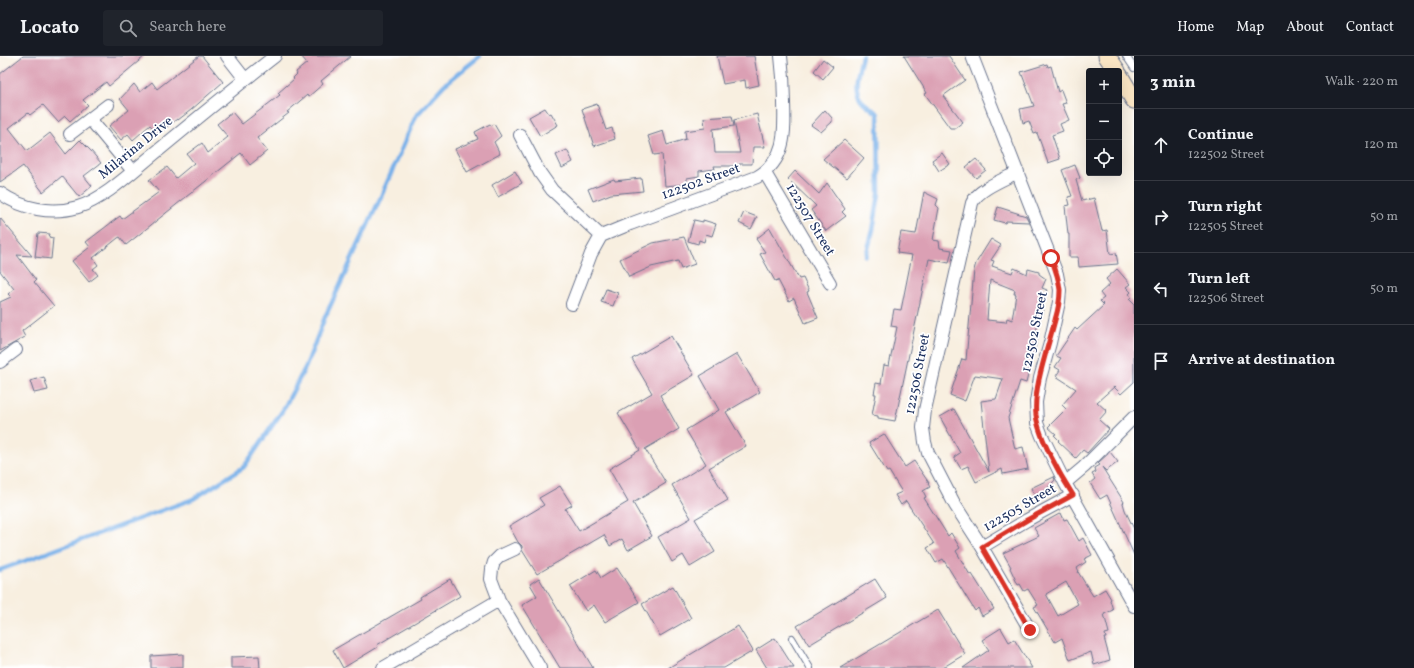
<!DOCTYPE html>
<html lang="en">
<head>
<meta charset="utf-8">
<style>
  body { margin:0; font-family:Vollkorn,serif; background:#20242c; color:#f1f3f6 }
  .controls { position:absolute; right:12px; top:12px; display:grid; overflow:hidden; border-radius:4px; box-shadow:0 4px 16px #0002 }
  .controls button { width:36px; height:36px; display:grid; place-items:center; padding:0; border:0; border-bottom:1px solid #363941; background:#171b24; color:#f1f3f6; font:20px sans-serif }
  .stop { position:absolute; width:12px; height:12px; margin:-9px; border:3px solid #d93025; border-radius:50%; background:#fff }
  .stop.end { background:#d93025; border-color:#fff; box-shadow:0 1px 4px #0008 }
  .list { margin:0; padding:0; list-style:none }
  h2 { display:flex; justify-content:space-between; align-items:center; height:52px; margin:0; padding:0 16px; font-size:17px }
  h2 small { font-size:13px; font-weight:400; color:#9ea1a6 }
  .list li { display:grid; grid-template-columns:26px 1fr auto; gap:12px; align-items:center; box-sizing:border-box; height:72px; padding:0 16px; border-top:1px solid #363941 }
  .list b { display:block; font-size:15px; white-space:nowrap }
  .list p { margin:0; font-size:13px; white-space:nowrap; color:#9ea1a6 }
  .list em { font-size:13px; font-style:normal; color:#9ea1a6 }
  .icon { flex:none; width:22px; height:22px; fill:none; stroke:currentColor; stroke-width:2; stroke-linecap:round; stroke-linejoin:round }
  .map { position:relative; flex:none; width:1134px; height:612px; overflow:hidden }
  header { display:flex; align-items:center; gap:24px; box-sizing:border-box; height:56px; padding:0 20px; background:#171b24; border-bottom:1px solid #363941 }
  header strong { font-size:19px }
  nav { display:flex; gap:22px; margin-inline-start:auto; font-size:14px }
  .search { width:280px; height:36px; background:#20242c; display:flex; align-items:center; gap:10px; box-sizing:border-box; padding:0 14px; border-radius:4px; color:#9ea1a6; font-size:15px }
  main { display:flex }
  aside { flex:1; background:#171b24 }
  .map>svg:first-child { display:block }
</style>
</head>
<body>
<header>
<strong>Locato</strong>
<div class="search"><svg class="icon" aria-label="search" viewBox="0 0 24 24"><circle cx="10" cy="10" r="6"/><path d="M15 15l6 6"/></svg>Search here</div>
<nav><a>Home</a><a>Map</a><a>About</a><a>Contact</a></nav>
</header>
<main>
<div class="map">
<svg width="1134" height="612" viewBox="0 0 1134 612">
  <rect width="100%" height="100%" fill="#fff"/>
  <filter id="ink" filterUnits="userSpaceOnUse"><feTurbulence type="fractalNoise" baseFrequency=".025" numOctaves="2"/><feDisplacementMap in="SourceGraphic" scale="8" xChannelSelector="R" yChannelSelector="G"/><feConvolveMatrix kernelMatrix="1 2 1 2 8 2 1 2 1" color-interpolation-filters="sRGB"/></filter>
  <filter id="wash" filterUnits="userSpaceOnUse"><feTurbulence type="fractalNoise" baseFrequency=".012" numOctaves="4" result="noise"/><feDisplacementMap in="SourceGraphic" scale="16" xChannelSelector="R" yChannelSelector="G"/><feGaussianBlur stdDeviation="0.9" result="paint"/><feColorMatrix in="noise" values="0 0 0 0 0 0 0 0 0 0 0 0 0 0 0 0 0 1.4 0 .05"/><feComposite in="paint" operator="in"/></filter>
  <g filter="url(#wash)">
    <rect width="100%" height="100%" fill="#f8efe0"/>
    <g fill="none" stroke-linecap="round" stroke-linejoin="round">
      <!-- stream -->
      <path stroke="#79b1e9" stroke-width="4.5" d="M862,0c-3,14 -11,34 1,46 5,4 10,8 15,12l1,80 -6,36 -7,26
        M0,514l193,-71 51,-32 39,-57 23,-44 19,-49 54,-116 37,-85 28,-31 36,-29"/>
    </g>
    <g id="blocks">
      <!-- building -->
      <path fill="#dba0b4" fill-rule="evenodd" d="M23,0h122l-36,30 -3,-4 -23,18 5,5 -18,16 -5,-5 -7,6 -15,-17 -13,10 -2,-2 -19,15 18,23 23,-18 16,21 14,-14 11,11 10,12 -17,13 8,10 -13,11 -17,-21 -19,16 -20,-26 -23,16v-108z
        M199,0h3l21,26 -32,28 -13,10 -1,-1 -19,15 -8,-9 -17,15 -5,-6 -7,6 -12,-14 20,-16 -9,-11 14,-15 6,8 12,-10 5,7z
        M301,0h50l-30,25 2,3 -15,13 -1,-2 -20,17 2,1 -32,25 10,13 -17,14 -9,-12 -115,92 -6,-8 -2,1 -25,20 5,7 -5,4 5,6 -9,7 -17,-21 18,-14 -4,-5 34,-26 2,3 37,-27 -10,-12 18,-13 9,11 18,-15 -7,-9 15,-11 6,10 20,-16 -11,-13 15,-12 10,12 38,-29 -2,-2 16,-14 -1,-1 4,-4 -1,-2 11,-9z
        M717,0h37l5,29 -13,3 -1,-8 -22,4z
        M904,0h45l16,24 -22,16 20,26 -8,6h-5l-25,-34 2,-1z
        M823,3l10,8 -10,12 -9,-8z
        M1047,8l1,3 3,-1 7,26 3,-2 5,13 -4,1 7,16 -9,4 3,7 -11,4 8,24 -12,4 -11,-30 -3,1 -5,-13 -6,2 -3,-14 14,-3 -13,-34z
        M597,48l9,26 6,-2 3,11 -21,7 -12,-37z
        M545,52l4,6 2,-1 7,12 -18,11 -11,-19z
        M825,54l7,8v4l-11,10 -10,-7z
        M757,58l8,33h-12l-1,17h-13v2h-25l1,3 -16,2v5l-12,2v6l-22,2 -3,-32 -8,1 -6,-19 15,-5 4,14 19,-6 -1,-8 20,-3 -1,-10 28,-2 2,10 -21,3 2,24h25l-6,-33z
        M490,68l1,2 3,-2 7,12 -7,6 6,12 -33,18 -12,-23 23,-10 -3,-7z
        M844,84l20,18 -17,20 -24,-19z
        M567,94l6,12 -11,6 -6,-13z
        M942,97l8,11 -11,7 -7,-11z
        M976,103l10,11 -10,8 -10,-11z
        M1075,109l5,13 -4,2 6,21 12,-3 8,33 5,-1 3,24 6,-1 2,11 -39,3 -1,-10h-9v-23h-1l-3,-28 5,-1 -2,-8 4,-1 -10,-26z
        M515,115l7,12 -24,14 -6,-12z
        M795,115l24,23 8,-11 18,26 -3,3 4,4 -20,15 -15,-21 5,-4 -28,-27z
        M641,122l2,13 -32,3 -18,7 -5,-12 26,-10 1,2z
        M924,136l14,7 -2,6 3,3 -6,32 6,1 1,7 12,2 -3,13 -20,-4 -34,162 -17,-3v-2l-6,-1 4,-21h-2l2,-11 5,1 3,-19 5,1 8,-39 -6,-1 3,-17 7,1 11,-55 -15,-2 4,-21 15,2z
        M998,151l28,9 3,6 -23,-1 -1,2 -11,-3z
        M744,156l13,5 -6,12 -12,-6z
        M0,162l32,38 -15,-1 19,25 -2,2 20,24 -32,25 3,6 -25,14v-49l11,-5 -3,-3 6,-5 -14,-18z
        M694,164l9,2v-2l13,4 -4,12 -6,-2 -2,8 -5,-2 -1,4 -10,-3z
        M770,172l29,51 4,-1 6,13 -2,1 11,26 -13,5 -11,-25 -5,3 -11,-21 -3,1 -15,-27 5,-2 -9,-13z
        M38,177l12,1 -1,3 4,1 -2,21 -16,-2z
        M684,181l11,27 -14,5 -3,-8 -27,6 -22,10 -9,-18 33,-16z
        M991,183l10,6 -10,15 3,1 -2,5 20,7 2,-5 13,6 1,-5 11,3v2l7,5 -4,9 5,2 -8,19 4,1 -7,21 3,1 -13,51 -6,-2 -12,37 7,31 8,-2 5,22 -25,5 -1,-5 -26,13 -8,-16 -7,3 -7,-12 6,-4 -20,-36 14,-8 35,63 -8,-71 15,-2 7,-20 -28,-4 -10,26 -15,-6 12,-36 4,1 8,-90 2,-7zM990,224l25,10 -1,4h2l-4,26 -5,-2 -1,4 -19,-2z
        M1117,213l13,15 -4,3 5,5 -2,2 2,3 -2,2 5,5v78l-13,12 -7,-7 -17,15 10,9 -8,9 10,9 -22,24 -4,-3 -7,8 -18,-17 1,-1 -5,-5 2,-1 -8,-7 18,-18 -4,-4 14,-16 -20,-13 4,-6 -5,-3 6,-9 -5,-2 19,-28 2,2 27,-25 -4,-4 4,-3 -4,-5 10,-9 -4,-5z
        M606,233l12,4 -5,13 -12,-4z
        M671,280l23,39 -34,20 19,34 -34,20 21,34 -33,20 19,33 -24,14 -6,-11 -12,7 -6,-11 -67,39 -15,-24v-4l-4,-4 -9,-16 35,-21 -5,-7 21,-12 12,19 -7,4 14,22 49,-29 -19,-33 31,-19 -22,-37 34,-20 -20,-34z
        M737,298l23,38 -34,20 20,34 -37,22 19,32 -33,19 20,33 -25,15 -7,-12 -11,7 -14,-25 33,-19 -19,-33 34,-21 -20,-34 33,-20 -19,-34z
        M44,321l4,13 -14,3 -4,-12z
        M884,378l21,33 9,-6 15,22 -1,1 2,3 -7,4 3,6 -2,1 24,38 3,-3 9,15 -4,3 14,24 2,-1 22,35 -12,7 -4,-8 -3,3 -32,-52 -7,4 -9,-15 7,-4 -28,-43 -5,4 -6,-10 7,-3 -13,-21 -2,1 -18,-29z
        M1110,396l8,10 -12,9 -4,-4 22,35 -1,1 2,7 9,19v26l-27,-60 -7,4 -10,-16 5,-4 -3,-5 4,-2 -1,-4 5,-3 -2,-2z
        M1054,421l1,3 -18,20 -6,-12z
        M1061,457l3,7 3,-1 12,22 4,-3 9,17 -8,4 2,3 -9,6 2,3 -1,1 15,24 12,-7 6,10 -1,1 3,10 -9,4 5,19 -4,1 1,4h-2l6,22 -16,5 -3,-13 -21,8 -8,-22 -7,4 -21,-35 4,-2 -10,-16 -4,2 -4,-7 -2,1 -8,-17 1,-1 -8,-14 36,-17 -5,-8zM1066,526l12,22 -20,12 -12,-22z
        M617,512l22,34 -34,20 -11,-17 -8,6 -16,-25 26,-16 5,8z
        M539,522l54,90h-33l-38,-63 15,-9 -7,-12z
        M450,523l10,17 -83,49 1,2 -35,21 -10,-18 88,-51 -1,-2z
        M875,523l12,19 -78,47 -12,-19z
        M673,530l18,32 -31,18 -18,-32z
        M938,554l27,44 -23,14h-102z
        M738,570l15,25 -29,17h-56z
        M1001,572l8,14 5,-3 18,29h-69l26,-18 -7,-10z
        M775,582l19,30h-27l-11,-18z
        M183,598v14h-32v-12z
        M259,600l1,12h-29v-11z"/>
    </g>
  </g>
  <g filter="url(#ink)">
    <use href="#blocks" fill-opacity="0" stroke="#68728c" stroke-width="1"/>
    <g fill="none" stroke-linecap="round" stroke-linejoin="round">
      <defs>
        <path id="lane" d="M1126,0l8,12
          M792,582l18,30"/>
        <path id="street" d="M227,0l18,23
          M972,0l85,218 3,16 -1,12 -9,41 -10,35 -4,24 1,21 5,13 23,47 69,123
          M90,63l43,52
          M70,78l38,-29
          M520,79l20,38 12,17 49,46
          M1018,116c-13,7 -40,17 -46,31l-47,207 -2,18 2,14 3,11 27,52 27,42 48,83
          M765,117l65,110
          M0,137c23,16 51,22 78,14 25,-7 56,-37 76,-53 40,-33 80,-66 121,-98
          M572,248l19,-50 10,-18 29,-12 127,-47c29,-17 28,-44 27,-74 0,-16 -1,-31 -3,-47
          M0,306l16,-12
          M1065,427l19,-16 50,-50
          M982,491l45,-27 46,-25
          M515,493l-15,7 -6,6 -2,7 -1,10 8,21 41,68
          M383,612l116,-68"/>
        <path id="secondary" d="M1107,0l10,15
          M1119,19l15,25"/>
      </defs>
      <!-- lane casing -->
      <use href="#lane" stroke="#68728c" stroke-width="8"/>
      <!-- street casing -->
      <use href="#street" stroke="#68728c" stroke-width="14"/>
      <!-- secondary casing -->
      <use href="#secondary" stroke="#68728c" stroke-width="19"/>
      <!-- lane -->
      <use href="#lane" stroke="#fff" stroke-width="6"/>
      <!-- street -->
      <use href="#street" stroke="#fff" stroke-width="12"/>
      <!-- secondary -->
      <use href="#secondary" stroke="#fbe6c4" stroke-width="17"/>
    </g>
  </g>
  <g fill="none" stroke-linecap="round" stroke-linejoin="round" filter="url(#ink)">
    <!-- route -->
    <path stroke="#d93025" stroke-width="5" d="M1030,574l-48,-83 45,-27 46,-25c-13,-20 -34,-57 -37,-80 -3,-28 12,-67 19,-95 3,-10 5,-19 5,-30 -1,-11 -5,-22 -9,-32"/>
  </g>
  <g text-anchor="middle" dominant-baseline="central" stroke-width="3.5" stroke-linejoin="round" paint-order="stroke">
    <!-- street labels -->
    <g font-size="14" fill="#1b2f5e" stroke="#fff">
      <text transform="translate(136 92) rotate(-39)">Milarina Drive</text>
      <text transform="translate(701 126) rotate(-20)">122502 Street</text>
      <text transform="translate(810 164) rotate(59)">122507 Street</text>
      <text transform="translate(1035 276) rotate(-78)">122502 Street</text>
      <text transform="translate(918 318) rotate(-79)">122506 Street</text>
      <text transform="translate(1020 452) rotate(-30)">122505 Street</text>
    </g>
  </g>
</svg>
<div class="controls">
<button>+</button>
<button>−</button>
<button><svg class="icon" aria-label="locate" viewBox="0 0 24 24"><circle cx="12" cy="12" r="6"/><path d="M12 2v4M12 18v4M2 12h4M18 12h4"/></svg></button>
</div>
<div class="stop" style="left:1051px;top:202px"></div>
<div class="stop end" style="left:1030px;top:574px"></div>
</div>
<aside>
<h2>3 min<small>Walk · 220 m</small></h2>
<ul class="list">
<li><svg class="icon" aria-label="ahead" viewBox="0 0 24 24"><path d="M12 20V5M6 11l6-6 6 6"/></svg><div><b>Continue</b><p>122502 Street</p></div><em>120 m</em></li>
<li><svg class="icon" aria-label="right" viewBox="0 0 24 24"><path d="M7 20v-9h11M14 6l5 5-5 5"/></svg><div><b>Turn right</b><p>122505 Street</p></div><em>50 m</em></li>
<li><svg class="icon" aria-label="left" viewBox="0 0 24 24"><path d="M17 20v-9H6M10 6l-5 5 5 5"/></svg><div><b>Turn left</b><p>122506 Street</p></div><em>50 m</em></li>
<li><svg class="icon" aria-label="arrive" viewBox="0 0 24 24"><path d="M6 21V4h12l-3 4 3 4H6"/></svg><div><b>Arrive at destination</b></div></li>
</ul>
</aside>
</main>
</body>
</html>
